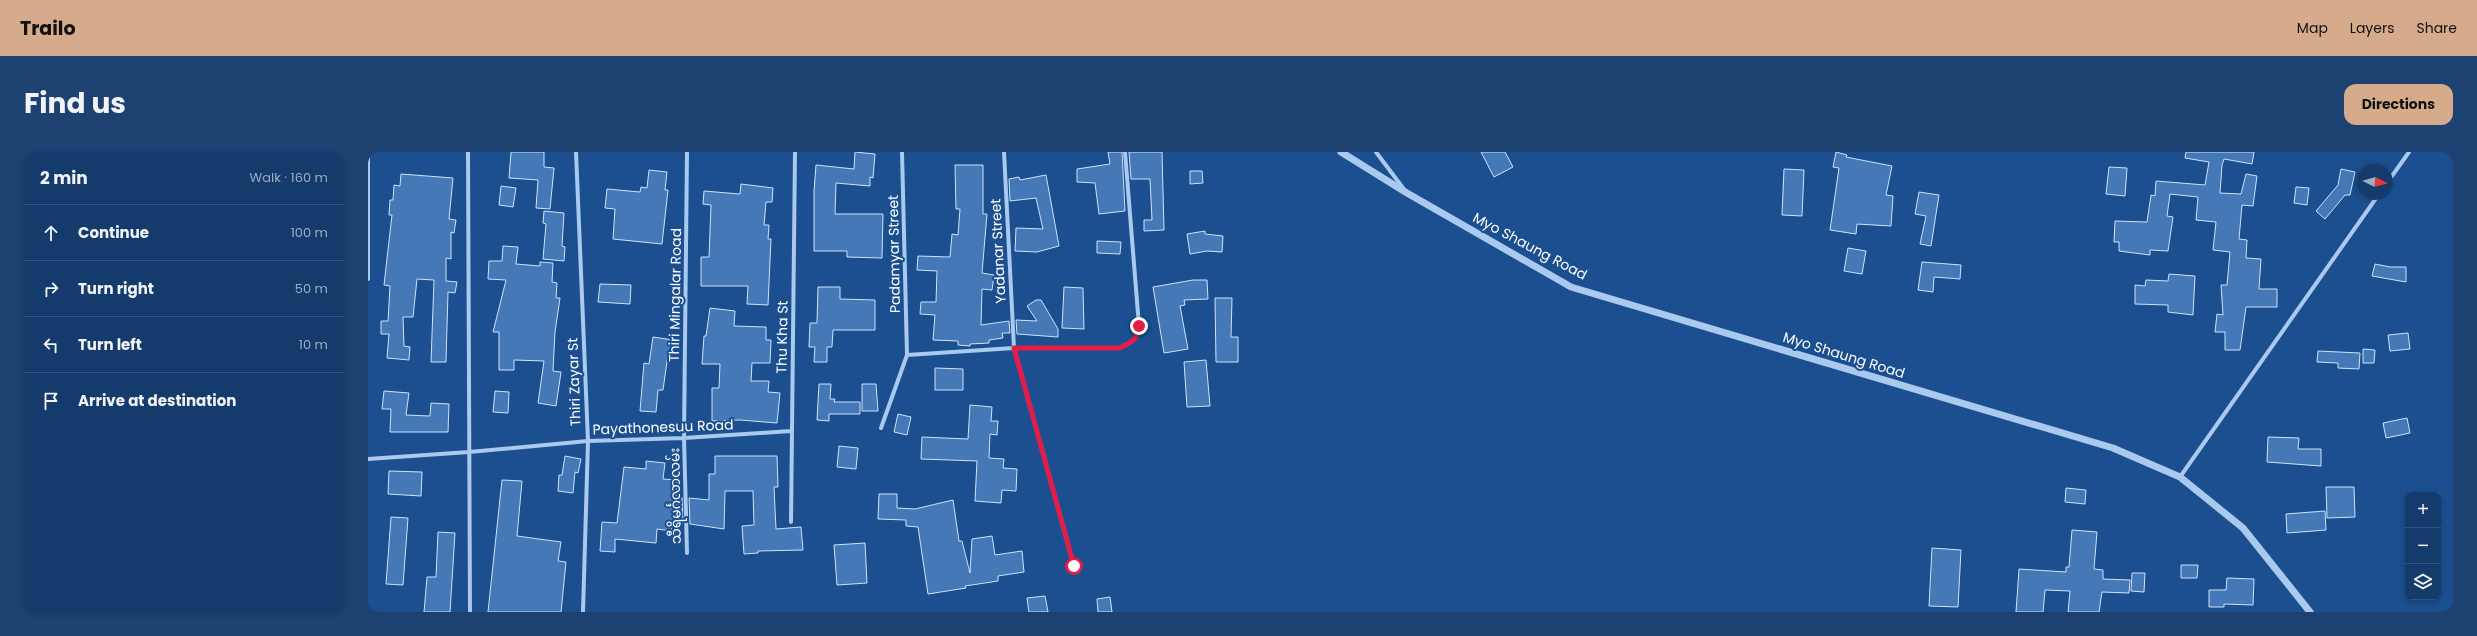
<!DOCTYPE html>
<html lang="en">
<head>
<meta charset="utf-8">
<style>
  body { margin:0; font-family:Poppins,"Noto Sans Myanmar",sans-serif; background:#1d4271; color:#f1f3f6 }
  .controls { position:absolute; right:12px; bottom:12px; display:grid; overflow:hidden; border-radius:8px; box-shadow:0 2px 6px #0003 }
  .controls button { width:36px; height:36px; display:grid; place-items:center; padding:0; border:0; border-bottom:1px solid #33557e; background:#143b6b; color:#f1f3f6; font:20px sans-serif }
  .compass { position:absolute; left:1989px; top:12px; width:36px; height:36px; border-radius:50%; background:#143b6b; box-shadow:0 2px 6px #0003; rotate:96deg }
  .stop { position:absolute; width:12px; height:12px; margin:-9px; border:3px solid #e11d48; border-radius:50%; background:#fff }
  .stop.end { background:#e11d48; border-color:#fff; box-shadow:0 1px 4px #0008 }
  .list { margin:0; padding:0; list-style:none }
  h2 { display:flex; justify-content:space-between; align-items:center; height:52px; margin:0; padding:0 16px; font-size:17px }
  h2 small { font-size:13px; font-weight:400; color:#9dadc1 }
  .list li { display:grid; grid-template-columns:26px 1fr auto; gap:12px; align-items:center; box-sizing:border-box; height:56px; padding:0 16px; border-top:1px solid #33557e }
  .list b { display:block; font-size:15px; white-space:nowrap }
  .list em { font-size:13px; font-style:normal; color:#9dadc1 }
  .icon { flex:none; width:22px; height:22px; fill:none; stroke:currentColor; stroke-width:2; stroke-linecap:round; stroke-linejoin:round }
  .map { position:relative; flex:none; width:2085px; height:460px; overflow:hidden; border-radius:12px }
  header { display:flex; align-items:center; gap:24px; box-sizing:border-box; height:56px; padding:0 20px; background:#d6ab8b; color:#111 }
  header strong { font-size:19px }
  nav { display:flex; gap:22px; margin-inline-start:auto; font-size:14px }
  .intro { display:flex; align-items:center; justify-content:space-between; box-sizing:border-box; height:96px; padding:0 24px }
  h1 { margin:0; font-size:28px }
  .button { padding:10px 18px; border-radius:12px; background:#d6ab8b; color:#111; font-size:14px; font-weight:700 }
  main { display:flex; gap:24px; padding:0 24px }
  aside { flex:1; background:#143b6b; border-radius:12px; box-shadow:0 2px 6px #0003 }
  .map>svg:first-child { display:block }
</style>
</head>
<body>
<header>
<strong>Trailo</strong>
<nav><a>Map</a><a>Layers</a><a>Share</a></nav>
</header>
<div class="intro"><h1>Find us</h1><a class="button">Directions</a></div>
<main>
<aside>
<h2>2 min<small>Walk · 160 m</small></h2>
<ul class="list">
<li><svg class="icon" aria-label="ahead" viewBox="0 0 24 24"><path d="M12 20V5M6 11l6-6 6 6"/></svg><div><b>Continue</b></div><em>100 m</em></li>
<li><svg class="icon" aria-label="right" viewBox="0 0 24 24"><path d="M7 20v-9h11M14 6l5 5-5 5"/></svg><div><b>Turn right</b></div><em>50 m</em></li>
<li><svg class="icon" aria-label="left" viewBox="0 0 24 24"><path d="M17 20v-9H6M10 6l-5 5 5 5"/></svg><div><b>Turn left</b></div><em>10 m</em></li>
<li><svg class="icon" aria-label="arrive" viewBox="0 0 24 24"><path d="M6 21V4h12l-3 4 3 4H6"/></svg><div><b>Arrive at destination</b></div></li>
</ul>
</aside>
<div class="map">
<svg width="2085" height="460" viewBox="0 0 2085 460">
  <rect width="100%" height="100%" fill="#1b4f8f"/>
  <!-- building -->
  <path fill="#4478b7" stroke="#cfe3fa" d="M143,0h33v15l10,1 -4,41 -14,-1 2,-28 -29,-2z
    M487,0l20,2 -2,24 -3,-1v9l-34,-3 -1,31h48l-1,44 -35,-1v-6h-33v-60l2,-26 38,4z
    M740,0h14l3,59 -26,3 -4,-31 -18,-1v-13l33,-5z
    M761,0h33l2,78 -20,1v-11h8l-2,-41h-19z
    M1113,0h24l8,15 -19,10z
    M1468,0l11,3 -1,2 46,9 -6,29 7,1 -2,30 -34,-2 -1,10 -26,-4 9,-62 -6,-1z
    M1818,0h68l-2,12 -28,-5 -2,6 -2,28 21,1 5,-20 11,2 -4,30 -11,-1 -3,34 8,1 -1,18 15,1 -2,30h18v18h-31l-6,43h-15v-18h-10l2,-18 6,1 -2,-30h6l3,-33 -17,-2 3,-28 -20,-2 2,-23 -28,-3 -3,22 6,1 -5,34 -18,-1v5l-31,-4v-9h-5l1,-21 32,1 4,-27 4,1 1,-15 49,4 4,-23 -24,-4z
    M587,13h28v49h4l-5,59 12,2 -2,15 -10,-1 -1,36 28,-4 1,12h-8l1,5 -14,2v3l-19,1v2l-12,-1v-4l-25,-1 2,-25 -15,-1 1,-12h15l1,-31 -20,-1 1,-14 32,1 2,-23 6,1 2,-26h-4z
    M1741,15l18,1 -2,28 -19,-2z
    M1416,17l20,1 -2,46 -20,-1z
    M1973,17l14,3 -5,23h-5l-20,24 -9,-8 22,-26z
    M281,18l18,2 -2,18h3l-6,54 -49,-5 2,-30 -10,-1 2,-19 33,3 1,-5 6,1z
    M822,19h12l1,12 -13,1z
    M33,22l52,4 -4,41 7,1 -2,13 -3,-1v27l-5,-1v23l11,1 -2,11 -7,-1 -2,70h-15l3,-82 -17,-1 -4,38h-10l1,29 6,1 -1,13 -22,-2 2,-24h-8v-13h7l2,-35 -6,-1 8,-70h-3l1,-15h3l1,-15 6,1z
    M678,23l13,71 -22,6 -22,-1 1,-23 27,1 -7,-31 -26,3 -1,-22 10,-2 1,3z
    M373,32l32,4 -1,14h-6l-2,23h5l-1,14h3l-3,66 -21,-1 1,-18h-47v-29h8l2,-52 -8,-1 1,-13 36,3z
    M133,34l15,2 -3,19 -14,-2z
    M1928,35l13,1 -2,17 -13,-2z
    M1551,40l20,3 -8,51 -11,-2 6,-28 -11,-2z
    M176,59l20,2 -2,33 3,1 -1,14 -21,-2 3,-35 -3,-1z
    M837,79v3l18,2 -1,16 -15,-1 -17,3 -3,-20z
    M729,89l24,1 -1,12 -23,-1z
    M135,94l15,1 -2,17 24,2v-4l13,1 -1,19 5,1 -1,15h4l-5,34 -2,39 8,1 -5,34 -18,-3 6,-42 -30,-1v10h-15v-38h-6l13,-52 -18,-1 1,-18h13z
    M1480,96l18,3 -4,23 -18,-3z
    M1554,110l39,3 -1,14 -26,-2 -1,15 -15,-2z
    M2007,112l15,3h16v15l-34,-6z
    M1801,122l26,2 -2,39 -25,-3v-7l-33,-1v-19l10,1 1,-6 22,1z
    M825,128h14l1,19 -24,1 1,5 -5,1 8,43 -24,4 -11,-66z
    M232,132l31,1 -1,19 -32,-2z
    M450,135h22v12l35,1v30h-42l-1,17h-5v15h-13l1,-15h-6l1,-24h7z
    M696,135l19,1 1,41 -22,-1z
    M847,146h17l-1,39h7v25h-22z
    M668,148h5l17,29v8l-41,-3 -1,-14 21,1 -10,-15z
    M342,156l25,3 -1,15 32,1v13h5l-1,23h-18l-1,18h18l-1,11 12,1 -3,30 -37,-3 -28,1v-33h7l1,-24h-18l2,-28h2z
    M2040,181l2,16 -20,2 -2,-16z
    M285,185l20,3 -3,15h-2l-5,35h-5l-2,22 -16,-1 4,-48 5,1z
    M1995,197l12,1 -1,13h-11z
    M1950,199l42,2 -1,16 -21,-1v-5l-21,-1z
    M838,208l4,46 -23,1 -3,-45z
    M567,216l28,1v21h-28z
    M451,232h12l-1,15h5l-1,3h26v12h-31v7l-12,-1z
    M494,232h14l2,27h-16z
    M16,239l25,2 -3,22 24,1 1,-13 18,1 -1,28h-58l1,-23h-9z
    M127,239l14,1 -1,21 -15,-1z
    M602,253l22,2 -1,14h7l-1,14 -7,-1 -1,24 15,1 -1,9 14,1 -1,22 -14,-1 -1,13 -26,-2 2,-40 -56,-2 1,-22 46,2z
    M530,262l13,3 -4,18 -13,-3z
    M2039,266l3,15 -24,5 -3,-15z
    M1900,285l31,1 -1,11h23v17l-54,-4z
    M471,294l19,2 -2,21 -19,-2z
    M197,304l16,3 -3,14 -3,-1 -2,21 -15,-2 1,-16h3z
    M347,304h62l1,31h-4l2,42 25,-2 2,23 -45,1v2l-14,1 -2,-28 12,-1 -1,-34h-28l-1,38 -34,-5 -1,-26 20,2v-26h6z
    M278,309l19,2 -2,16 14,1 -1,17h6l1,26 -11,-1 -1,9 -14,-2 -1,14 -41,-4v13l-15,-1 2,-29 15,1 7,-56 22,2z
    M21,319l33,1 -1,24 -33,-2z
    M134,328l20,1 -5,55 44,6 -3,19 8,1 -5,50h-73z
    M1958,335h28l1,30 -28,1z
    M1698,336l20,2 -1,14 -20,-2z
    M511,342h18v14l18,1 38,-9 6,41h3l8,32 2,-34 20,-3 3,19 27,-4 2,21 -26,4v5l-33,5 1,2 -38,6 -10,-67 -12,-1v-6l-28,-1z
    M1957,359l1,19 -39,3 -1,-19z
    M23,365l17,1 -5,67 -17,-1z
    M1704,378l25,2 -3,37 9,1v9l27,1 -1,13 -27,-1 -3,20h-31l2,-21 -25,-1 -2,22h-27l3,-43 47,3v-5h3z
    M70,380l17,1 -5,79h-26l3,-35h9z
    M497,391l2,40 -30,2 -3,-40z
    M1564,396l29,2 -3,57 -29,-1z
    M1813,413h17l-1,13h-16z
    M1764,421h13l-1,19 -13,-1z
    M1859,426l27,1 -1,26 -29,-1v3h-15v-17h17z
    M677,444l3,16h-19l-2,-14z
    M742,445l2,15h-14l-1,-13z"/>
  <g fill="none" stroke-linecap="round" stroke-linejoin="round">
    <!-- minor -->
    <path stroke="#a9c9ee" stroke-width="4" d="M100,0l2,460
      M208,0l12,289 -5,171
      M534,0l5,203
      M636,0l10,196 60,218
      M1008,0l27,36
      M2019,31l22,-31
      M0,127v-127
      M513,276l26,-73 107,-7h105c13,-6 18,-7 20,-22l-14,-174
      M0,307l101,-7 119,-11 96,-3 107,-7
      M1812,325l199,-283
      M423,370l4,-370
      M319,401l-3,-115 3,-286"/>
    <!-- tertiary -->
    <path stroke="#a9c9ee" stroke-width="7" d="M973,0l66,41 164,94 542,161 67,29 63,51 67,84"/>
  </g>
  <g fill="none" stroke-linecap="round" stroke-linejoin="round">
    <!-- route -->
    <path stroke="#e11d48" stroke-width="5" d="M706,414l-60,-218h105c13,-6 18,-7 20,-22"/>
  </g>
  <g text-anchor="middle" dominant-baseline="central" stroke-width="4" stroke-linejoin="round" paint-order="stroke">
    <!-- street labels -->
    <g font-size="14" fill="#fff" stroke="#1b4f8f">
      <text transform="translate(1162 94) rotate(28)">Myo Shaung Road</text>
      <text transform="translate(630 99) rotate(-93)">Yadanar Street</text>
      <text transform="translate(526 102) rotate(-91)">Padamyar Street</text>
      <text transform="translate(307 143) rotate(-89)">Thiri Mingalar Road</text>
      <text transform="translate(414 185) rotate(-89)">Thu Kha St</text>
      <text transform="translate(1476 203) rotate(17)">Myo Shaung Road</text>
      <text transform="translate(206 230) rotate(-92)">Thiri Zayar St</text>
      <text transform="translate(295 275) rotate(-2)">Payathonesuu Road</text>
      <text transform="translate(307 344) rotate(-91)">သီရိမင်္ဂလာလမ်း</text>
    </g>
  </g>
</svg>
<div class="controls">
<button>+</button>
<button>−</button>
<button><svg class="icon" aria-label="layers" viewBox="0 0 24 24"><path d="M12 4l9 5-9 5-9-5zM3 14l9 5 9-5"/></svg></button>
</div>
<svg class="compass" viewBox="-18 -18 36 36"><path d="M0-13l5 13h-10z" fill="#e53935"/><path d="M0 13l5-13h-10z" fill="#9dadc1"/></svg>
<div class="stop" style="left:706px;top:414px"></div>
<div class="stop end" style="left:771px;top:174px"></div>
</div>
</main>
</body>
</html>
